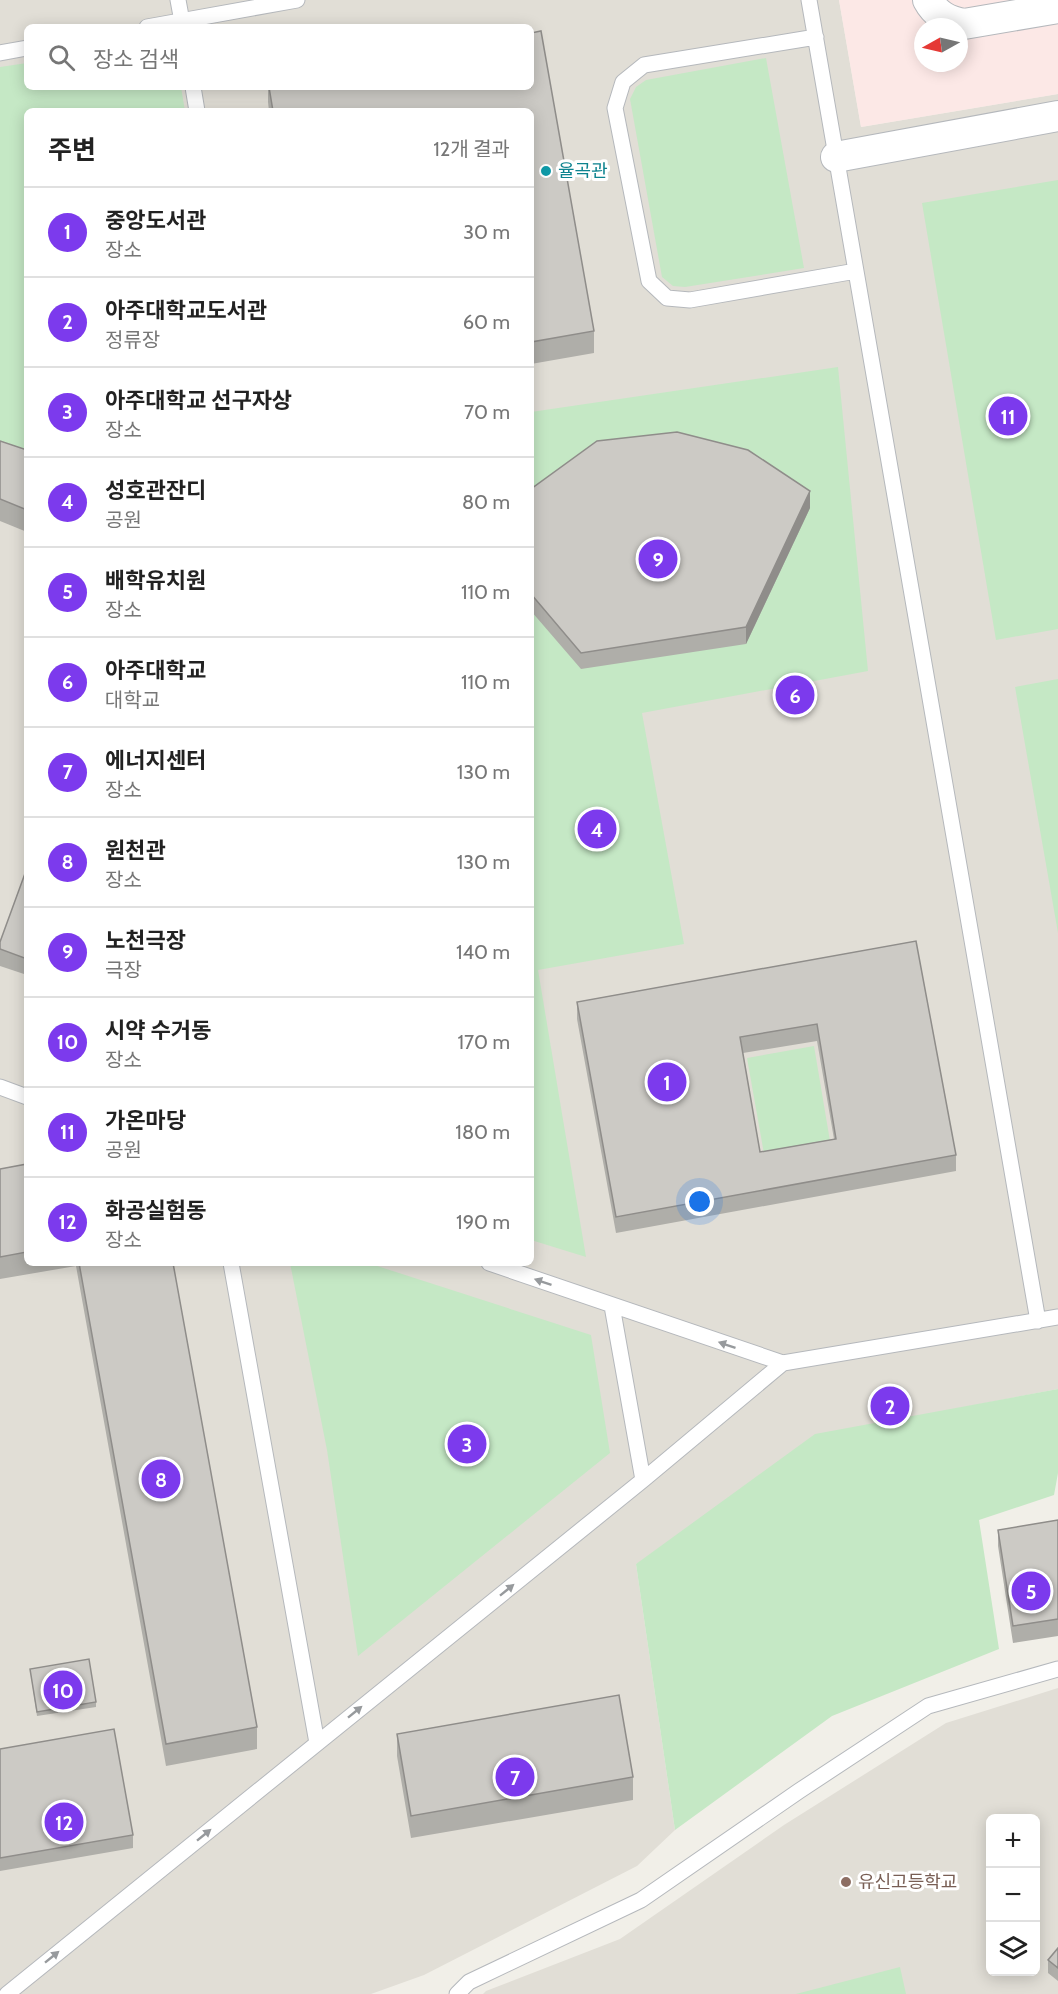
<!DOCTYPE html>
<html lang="ko">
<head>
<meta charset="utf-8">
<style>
  body { margin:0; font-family:Cabin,"Noto Sans KR",sans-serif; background:#f2f2f2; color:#222 }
  .controls { position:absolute; right:18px; bottom:18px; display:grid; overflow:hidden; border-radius:9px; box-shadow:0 3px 15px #0003 }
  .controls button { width:54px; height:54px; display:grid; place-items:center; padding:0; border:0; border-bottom:2px solid #e0e0e0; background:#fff; color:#222; font:30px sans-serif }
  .compass { position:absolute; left:914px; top:18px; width:54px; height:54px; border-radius:50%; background:#fff; box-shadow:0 3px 15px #0003; rotate:262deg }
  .you { position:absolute; left:700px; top:1202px; width:21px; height:21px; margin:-15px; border:4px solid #fff; border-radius:50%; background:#1a73e8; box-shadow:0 0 0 9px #1a73e833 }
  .badge { display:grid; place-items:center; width:39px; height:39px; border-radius:50%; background:#7c3aed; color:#fff; font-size:20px; font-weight:700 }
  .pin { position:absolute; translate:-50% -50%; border:3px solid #fff; box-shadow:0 2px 6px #0006 }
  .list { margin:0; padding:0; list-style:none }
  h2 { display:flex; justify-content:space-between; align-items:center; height:78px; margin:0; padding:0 24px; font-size:26px }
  h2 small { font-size:20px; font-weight:400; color:#767676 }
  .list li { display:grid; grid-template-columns:39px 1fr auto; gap:18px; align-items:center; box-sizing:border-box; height:90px; padding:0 24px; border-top:2px solid #e0e0e0 }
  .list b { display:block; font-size:22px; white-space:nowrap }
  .list p { margin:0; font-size:20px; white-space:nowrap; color:#767676 }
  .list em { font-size:20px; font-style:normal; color:#767676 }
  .icon { flex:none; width:33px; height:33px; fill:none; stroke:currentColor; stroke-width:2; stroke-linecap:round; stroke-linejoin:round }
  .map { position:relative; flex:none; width:1058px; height:1994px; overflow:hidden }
  .search { position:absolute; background:#fff; box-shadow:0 3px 15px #0003; left:24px; top:24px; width:510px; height:66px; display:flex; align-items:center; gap:15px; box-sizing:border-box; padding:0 21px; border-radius:9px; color:#767676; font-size:22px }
  .panel { position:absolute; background:#fff; box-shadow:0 3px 15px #0003; left:24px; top:108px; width:510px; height:1158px; border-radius:9px }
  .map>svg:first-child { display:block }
</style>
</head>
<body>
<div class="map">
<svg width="1058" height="1994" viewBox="0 0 1058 1994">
  <rect width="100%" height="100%" fill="#f1efe8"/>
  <!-- education -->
  <path fill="#e1ded6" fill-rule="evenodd" d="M0,0h839l22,127 197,-33v1295l-114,22 -308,153 39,266 -38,36 -213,109 -53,19h-371zM27,27h504v60h-504zM27,111h504v1152h-504z
    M1058,1688v306h-575l3,-3 134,-52 164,-114 162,-102zM990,1818h46v154h-46z"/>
  <!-- medical -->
  <path fill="#fce8e6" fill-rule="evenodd" d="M839,0h219v94l-197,33zM923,27h36v36h-36z"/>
  <!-- green -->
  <path fill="#c5e8c5" d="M766,58l38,210 -119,19 -12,-1 -11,-9 -32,-178 6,-12 10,-7z
    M27,63v24h154l4,24h-158v341l-27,-8v-377z
    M1058,180v449l-62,11 -74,-437z
    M838,367l30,304 -226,42 42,231 -146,26 48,287 -55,-17v-828z
    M1058,679v254l-43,-246z
    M814,1046l18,107 -66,12 -19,-107z
    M290,1263h78l223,72 19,118 -252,203 -31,-206z
    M1058,1389v84l-4,22 -75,25 20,129 -167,67 -157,114 -39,-266 179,-130z
    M900,1967l6,27h-110z"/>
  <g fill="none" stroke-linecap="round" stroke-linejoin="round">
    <defs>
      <path id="service" d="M178,0l5,27
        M809,0l229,1321
        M147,27l150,-27
        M816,37l-172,28 -21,17 -8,26 34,173 18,17 23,2 166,-29
        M0,53l27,-5
        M193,87l4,24
        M0,1087l27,10
        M231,1263l86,480
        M489,1263l294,100 275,-46
        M612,1306l31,174
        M7,1994l636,-514 140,-117
        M457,1994l12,-12 172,-82 158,-109 129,-85 130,-37"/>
      <path id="minor" d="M928,0c8,15 20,21 36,24l94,-16
        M836,157l222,-41"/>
    </defs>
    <!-- service casing -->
    <use href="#service" stroke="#b5b8bc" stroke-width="17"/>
    <!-- minor casing -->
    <use href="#minor" stroke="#b5b8bc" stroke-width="32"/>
    <!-- service -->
    <use href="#service" stroke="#fff" stroke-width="15"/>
    <!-- minor -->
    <use href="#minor" stroke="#fff" stroke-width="30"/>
  </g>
  <!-- wall -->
  <path fill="#afaea9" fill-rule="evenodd" d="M268,87h263l63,244v22l-63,11v-253h-262l-1,-9z
    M0,441l27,9v82l-27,-11z
    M531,489l279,19 -64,136 -165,25 -50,-58z
    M27,868v107l-27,-9v-24z
    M916,941l40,214v16l-340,62 -39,-214v-17zM817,1041l17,98 -74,13 -17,-99z
    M27,1164v99h146l84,464v22l-91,17 -90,-500 -76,13v-110z
    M1058,1520v116l-45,7 -15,-97v-16z
    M30,1669l66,33v5l-59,9z
    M397,1734l236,43v23l-222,38 -14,-82z
    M0,1749l133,86v13l-133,23z
    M1058,1948v33l-10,-8v-13z"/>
  <!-- shaded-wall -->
  <path fill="#8f8d8a" d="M810,491v17l-64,136v-17z"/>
  <!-- building -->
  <path fill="#cccac5" stroke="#8f8d8a" stroke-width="1.5" fill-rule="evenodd" d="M541,31l53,300 -63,11v-231h-258l-4,-24h262v-54z
    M677,432l71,18 62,41 -64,136 -165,26 -50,-59v-105l66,-48z
    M0,441l27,9v60l-27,-11z
    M27,868v91l-27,-10v-7z
    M916,941l40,214 -340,62 -39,-215zM817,1024l19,115 -76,13 -20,-115z
    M27,1164v88l-27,5v-88z
    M79,1263h94l84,464 -91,17z
    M1058,1520v99l-45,7 -15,-96z
    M89,1659l7,43 -59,10 -7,-43z
    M619,1695l14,82 -222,39 -14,-82z
    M114,1729l19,106 -133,23v-109z
    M1058,1948v20l-10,-8z"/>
  <!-- one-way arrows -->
  <defs><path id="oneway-solid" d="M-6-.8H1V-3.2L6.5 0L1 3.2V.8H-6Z" transform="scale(1.5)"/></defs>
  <g fill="#979a9d">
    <use href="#oneway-solid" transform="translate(543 1282) rotate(-161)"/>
    <use href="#oneway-solid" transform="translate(727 1345) rotate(-161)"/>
    <use href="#oneway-solid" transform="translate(507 1590) rotate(-39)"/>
    <use href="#oneway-solid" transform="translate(355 1712) rotate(-39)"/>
    <use href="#oneway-solid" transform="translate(204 1835) rotate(-39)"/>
    <use href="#oneway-solid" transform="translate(52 1957) rotate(-39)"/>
  </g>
  <!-- markers -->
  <circle fill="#0f9aa8" stroke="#fff" stroke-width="2" cx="546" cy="171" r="6"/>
  <circle fill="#8d6e63" stroke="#fff" stroke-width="2" cx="846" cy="1882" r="6"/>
  <g text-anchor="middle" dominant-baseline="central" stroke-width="6" stroke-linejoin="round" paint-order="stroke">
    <!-- culture labels -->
    <g font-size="18" fill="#0d838f" stroke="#fff" text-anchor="start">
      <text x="558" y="171">율곡관</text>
    </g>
    <!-- education labels -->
    <g font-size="18" fill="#785e54" stroke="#fff" text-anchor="start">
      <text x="858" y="1882">유신고등학교</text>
    </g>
  </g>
</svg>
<div class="controls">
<button>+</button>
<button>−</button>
<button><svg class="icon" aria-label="layers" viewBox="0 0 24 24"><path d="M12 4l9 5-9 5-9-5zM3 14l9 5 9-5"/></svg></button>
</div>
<svg class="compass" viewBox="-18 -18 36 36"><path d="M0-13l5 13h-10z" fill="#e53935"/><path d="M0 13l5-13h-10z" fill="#767676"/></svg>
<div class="you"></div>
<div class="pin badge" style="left:667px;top:1082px">1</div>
<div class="pin badge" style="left:890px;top:1406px">2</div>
<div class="pin badge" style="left:467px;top:1444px">3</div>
<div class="pin badge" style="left:597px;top:829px">4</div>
<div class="pin badge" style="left:1031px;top:1591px">5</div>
<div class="pin badge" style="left:795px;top:695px">6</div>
<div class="pin badge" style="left:515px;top:1777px">7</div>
<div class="pin badge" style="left:161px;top:1479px">8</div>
<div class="pin badge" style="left:658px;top:559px">9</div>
<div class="pin badge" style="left:63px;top:1690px">10</div>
<div class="pin badge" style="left:1008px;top:416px">11</div>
<div class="pin badge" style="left:64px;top:1822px">12</div>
<div class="search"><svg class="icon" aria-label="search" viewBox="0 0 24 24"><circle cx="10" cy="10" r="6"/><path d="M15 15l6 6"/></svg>장소 검색</div>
<section class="panel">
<h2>주변<small>12개 결과</small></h2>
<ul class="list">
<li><span class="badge">1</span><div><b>중앙도서관</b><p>장소</p></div><em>30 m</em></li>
<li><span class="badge">2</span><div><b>아주대학교도서관</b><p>정류장</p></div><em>60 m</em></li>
<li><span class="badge">3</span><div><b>아주대학교 선구자상</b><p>장소</p></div><em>70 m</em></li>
<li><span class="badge">4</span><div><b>성호관잔디</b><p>공원</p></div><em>80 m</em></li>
<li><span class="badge">5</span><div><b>배학유치원</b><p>장소</p></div><em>110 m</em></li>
<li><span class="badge">6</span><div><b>아주대학교</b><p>대학교</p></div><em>110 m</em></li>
<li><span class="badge">7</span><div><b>에너지센터</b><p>장소</p></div><em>130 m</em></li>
<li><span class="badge">8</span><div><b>원천관</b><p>장소</p></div><em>130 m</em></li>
<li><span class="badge">9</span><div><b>노천극장</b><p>극장</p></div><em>140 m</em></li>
<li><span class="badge">10</span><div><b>시약 수거동</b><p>장소</p></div><em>170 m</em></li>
<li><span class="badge">11</span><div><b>가온마당</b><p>공원</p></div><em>180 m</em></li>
<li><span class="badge">12</span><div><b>화공실험동</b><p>장소</p></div><em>190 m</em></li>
</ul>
</section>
</div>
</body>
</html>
